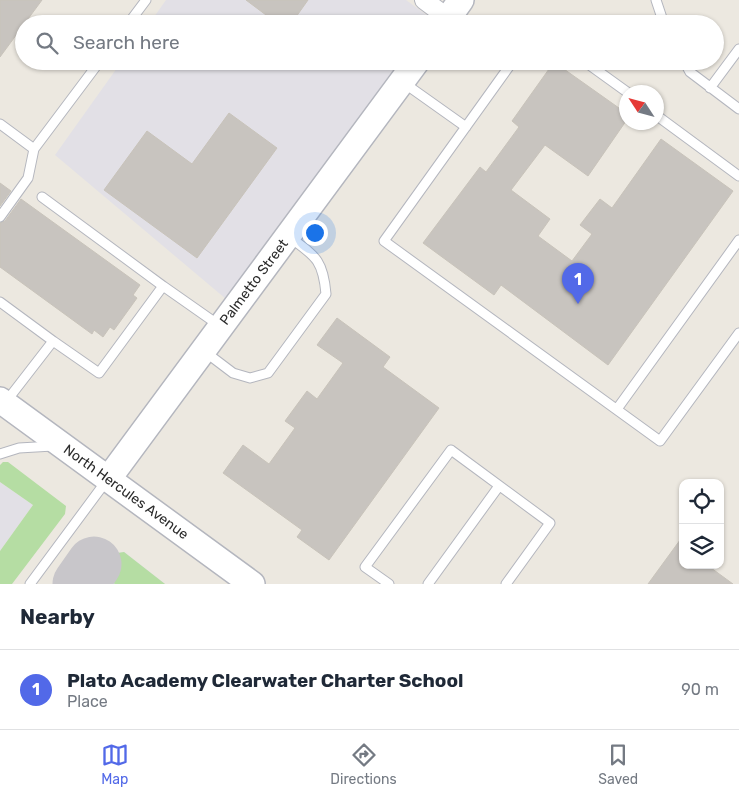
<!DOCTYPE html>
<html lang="en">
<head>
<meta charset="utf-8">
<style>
  body { margin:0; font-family:Rubik,sans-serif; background:#f6f6f7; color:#1f2937 }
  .controls { position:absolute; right:15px; bottom:15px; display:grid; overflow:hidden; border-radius:10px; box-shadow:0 1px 4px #0004 }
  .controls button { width:45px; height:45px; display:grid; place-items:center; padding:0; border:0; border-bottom:1px solid #e0e1e3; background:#fff; color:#1f2937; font:25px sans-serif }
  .compass { position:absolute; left:619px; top:85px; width:45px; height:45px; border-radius:50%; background:#fff; box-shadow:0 1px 4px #0004; rotate:306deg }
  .you { position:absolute; left:314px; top:232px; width:18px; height:18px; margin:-12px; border:4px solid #fff; border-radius:50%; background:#1a73e8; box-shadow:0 0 0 8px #1a73e833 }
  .badge { display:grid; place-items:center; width:32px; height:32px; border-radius:50%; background:#5269e8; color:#fff; font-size:16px; font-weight:700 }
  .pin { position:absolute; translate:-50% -41px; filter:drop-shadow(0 1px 2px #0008) }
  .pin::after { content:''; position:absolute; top:26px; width:18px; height:15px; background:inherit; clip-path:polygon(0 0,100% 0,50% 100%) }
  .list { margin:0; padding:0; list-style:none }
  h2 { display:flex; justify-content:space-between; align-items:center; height:65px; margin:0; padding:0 20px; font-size:21px }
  h2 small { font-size:16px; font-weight:400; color:#747a83 }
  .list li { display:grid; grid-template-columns:32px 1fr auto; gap:15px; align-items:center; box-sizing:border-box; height:80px; padding:0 20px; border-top:1px solid #e0e1e3 }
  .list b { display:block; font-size:19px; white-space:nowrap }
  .list p { margin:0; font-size:16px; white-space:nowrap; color:#747a83 }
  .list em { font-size:16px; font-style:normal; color:#747a83 }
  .icon { flex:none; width:28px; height:28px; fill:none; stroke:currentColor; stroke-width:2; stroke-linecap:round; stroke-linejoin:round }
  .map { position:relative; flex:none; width:739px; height:584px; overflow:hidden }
  .search { position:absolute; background:#fff; box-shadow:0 1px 4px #0004; left:15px; right:15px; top:15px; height:55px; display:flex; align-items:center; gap:12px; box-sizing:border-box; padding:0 18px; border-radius:28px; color:#747a83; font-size:19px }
  .sheet { height:145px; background:#fff }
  nav { display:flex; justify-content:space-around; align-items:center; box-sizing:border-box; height:70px; border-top:1px solid #e0e1e3; background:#fff; font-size:14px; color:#747a83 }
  nav a { display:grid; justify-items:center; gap:2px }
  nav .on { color:#5269e8 }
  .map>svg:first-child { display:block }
</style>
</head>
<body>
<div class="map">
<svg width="739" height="584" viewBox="0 0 739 584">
  <rect width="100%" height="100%" fill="#ece8e0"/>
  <!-- industrial -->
  <path fill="#e2e0e6" d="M166,0h240l26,19 -3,5h-280z
    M122,61h279l-175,238 -171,-144z
    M0,482l33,23 -33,46z"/>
  <!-- airport -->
  <path fill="#dbdde5" d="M124,552l41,32h-109l17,-24z"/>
  <!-- green -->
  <path fill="#b5dda3" d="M3,462h5l58,44 -1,8 -53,70h-12v-33l33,-46 -33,-23v-17z
    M124,552l41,32h-50l-22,-14 3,-5 -7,-5 -19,24h-14l17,-24z"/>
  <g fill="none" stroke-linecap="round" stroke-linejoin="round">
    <!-- taxiway -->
    <path stroke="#c8c6ca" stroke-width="55" d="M80,584l14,-20"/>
  </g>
  <!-- building -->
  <path fill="#c8c4bf" stroke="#c8c3ba" d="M0,0h42l-42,57z
    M246,0h62l-17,24h-13z
    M554,62l72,51v8l-38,55 -43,-31 -34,45 39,29 -12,17 34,25 20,-27 -12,-9 20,-26 12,9 49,-69 72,52 -125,174 -107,-80 -7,10 -71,-52 57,-76 6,5 33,-45 -7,-6z
    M229,113l48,35 -80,110 -93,-68 43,-59 45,33z
    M0,183l11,8 -11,15z
    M21,199l119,86 -7,10 4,3 -23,32 -4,-3 -7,10 -9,-7 -2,4 -92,-67v-44l5,-2z
    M337,318l53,39 -7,10 56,41 -110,152 -32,-23 5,-7 -79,-57 20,-28 26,19 26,-36 -10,-7 22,-30 10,8 26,-36 -26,-18z
    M683,536v29h24l26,19h-85z"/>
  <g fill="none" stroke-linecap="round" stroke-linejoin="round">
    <defs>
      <path id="lane" d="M656,0l8,24
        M128,24l18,-24
        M513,61l-129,180 276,200 79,-108
        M584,61l43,31
        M684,61l6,11 49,37
        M404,83l62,44
        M710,88l29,-39
        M656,115l83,61
        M0,124l34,25 66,-88
        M42,197l121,89
        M0,217l28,-39 6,-29
        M0,302l53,39 -48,62
        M53,341l46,32 64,-87 57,40
        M204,351l29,22 17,5 18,-5 58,-79c-3,-35 -11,-38 -38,-58
        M617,409l122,-169
        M0,454l19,-6 34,-2
        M30,584l77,-104
        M389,584l-24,-17 86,-117 99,73 -44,61
        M428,584l71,-98"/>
      <path id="street" d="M424,0l24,18"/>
      <path id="secondary" d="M444,24l17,-24
        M0,400l252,184
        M109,478l308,-417"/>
    </defs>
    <!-- lane casing -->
    <use href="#lane" stroke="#b4b6be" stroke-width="11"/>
    <!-- street casing -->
    <use href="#street" stroke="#b4b6be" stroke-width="20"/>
    <!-- secondary casing -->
    <use href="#secondary" stroke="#b4b6be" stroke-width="28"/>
    <!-- lane -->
    <use href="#lane" stroke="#fff" stroke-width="9"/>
    <!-- street -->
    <use href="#street" stroke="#fff" stroke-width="18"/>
    <!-- secondary -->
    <use href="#secondary" stroke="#fff" stroke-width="25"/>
  </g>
  <g text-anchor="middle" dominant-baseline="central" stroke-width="4" stroke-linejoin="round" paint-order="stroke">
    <!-- street labels -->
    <g font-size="14" fill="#2c2c2c" stroke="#fff">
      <text transform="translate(254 282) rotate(-53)">Palmetto Street</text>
      <text transform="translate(126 492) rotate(36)">North Hercules Avenue</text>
    </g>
  </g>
</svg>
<div class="controls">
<button><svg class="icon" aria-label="locate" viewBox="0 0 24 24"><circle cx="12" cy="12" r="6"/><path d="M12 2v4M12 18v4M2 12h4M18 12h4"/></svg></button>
<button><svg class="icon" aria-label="layers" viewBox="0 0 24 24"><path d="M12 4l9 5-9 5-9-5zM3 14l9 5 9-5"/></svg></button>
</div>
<svg class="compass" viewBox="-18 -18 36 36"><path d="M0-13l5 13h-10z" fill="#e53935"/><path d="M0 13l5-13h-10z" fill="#747a83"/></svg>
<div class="you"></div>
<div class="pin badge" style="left:578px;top:304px">1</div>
<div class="search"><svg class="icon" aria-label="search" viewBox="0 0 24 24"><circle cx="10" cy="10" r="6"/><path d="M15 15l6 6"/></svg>Search here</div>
</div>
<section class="sheet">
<h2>Nearby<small></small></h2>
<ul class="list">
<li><span class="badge">1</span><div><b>Plato Academy Clearwater Charter School</b><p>Place</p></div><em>90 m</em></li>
</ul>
</section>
<nav>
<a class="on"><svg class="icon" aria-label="map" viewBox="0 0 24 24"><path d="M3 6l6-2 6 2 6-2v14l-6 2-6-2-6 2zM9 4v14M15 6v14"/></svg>Map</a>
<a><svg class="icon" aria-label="directions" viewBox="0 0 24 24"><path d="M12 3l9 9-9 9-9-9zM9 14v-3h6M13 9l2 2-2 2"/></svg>Directions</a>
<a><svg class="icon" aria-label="saved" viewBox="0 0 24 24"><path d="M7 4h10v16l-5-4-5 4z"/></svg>Saved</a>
</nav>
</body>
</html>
